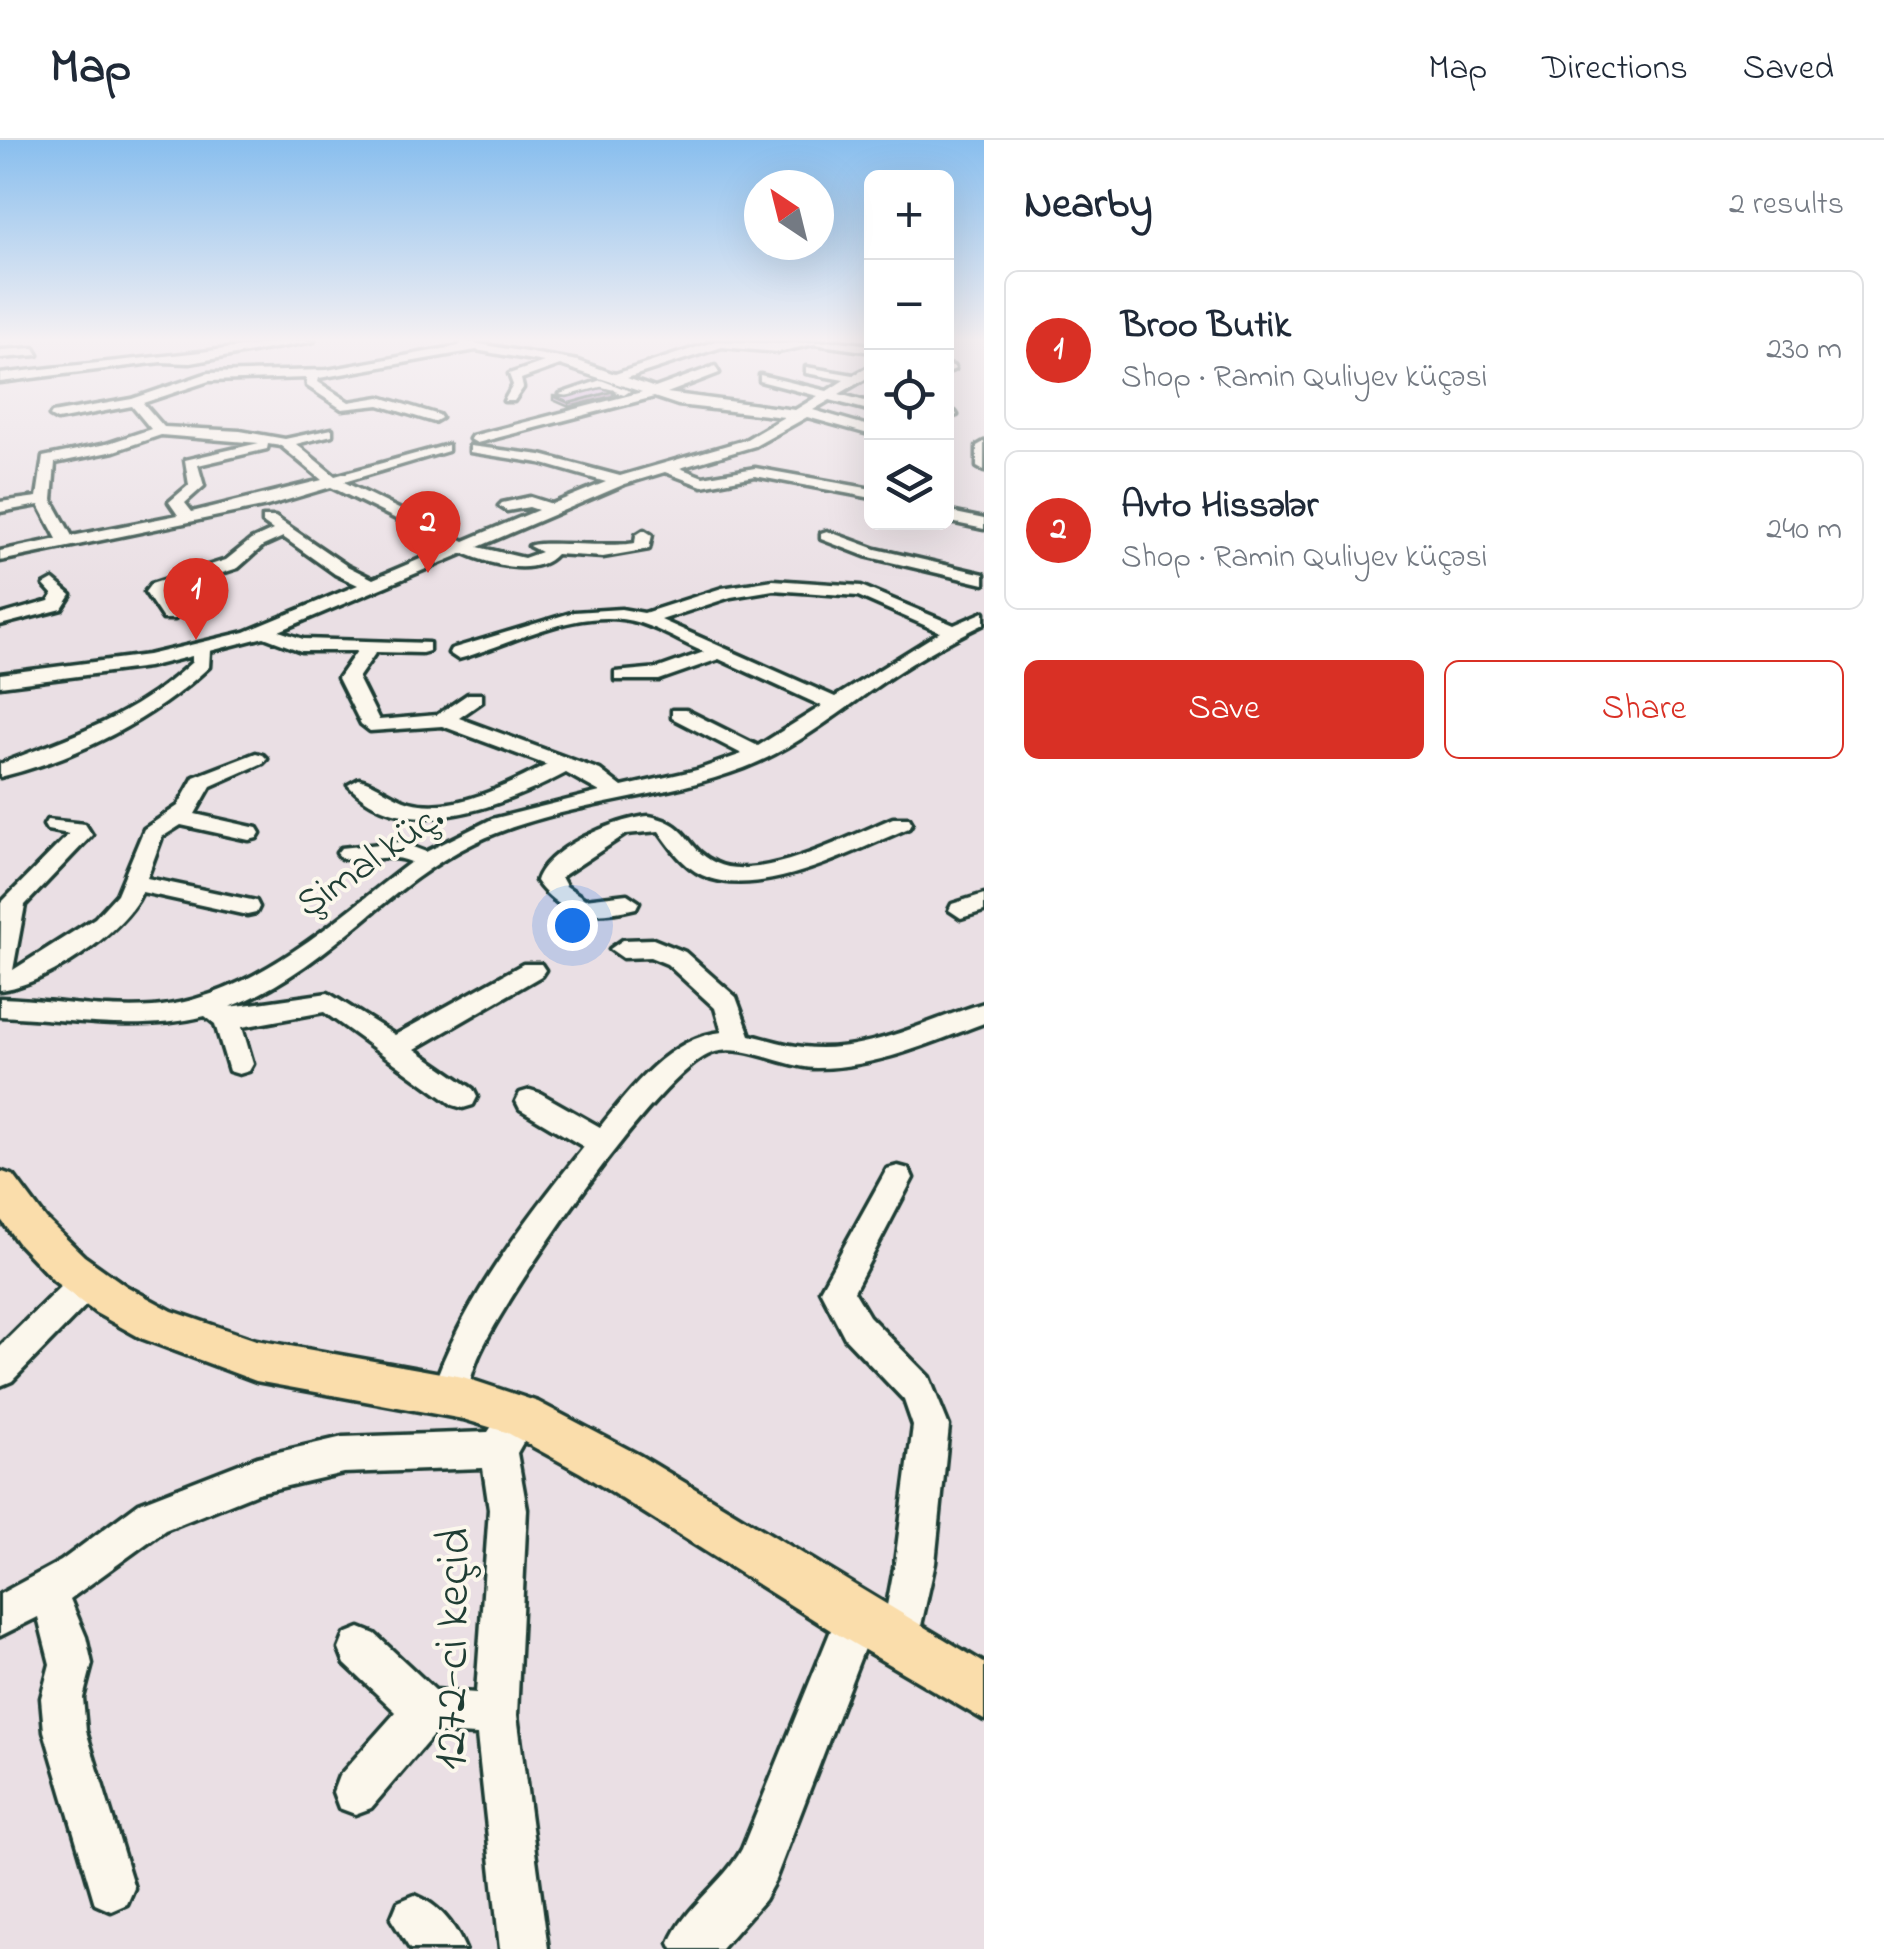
<!DOCTYPE html>
<html lang="en">
<head>
<meta charset="utf-8">
<style>
  body { margin:0; font-family:"Indie Flower",sans-serif; background:#f2f2f3; color:#1f2937 }
  .controls { position:absolute; right:30px; top:30px; display:grid; overflow:hidden; border-radius:15px; box-shadow:0 10px 40px #0002 }
  .controls button { width:90px; height:90px; display:grid; place-items:center; padding:0; border:0; border-bottom:2px solid #e0e1e3; background:#fff; color:#1f2937; font:50px sans-serif }
  .compass { position:absolute; left:744px; top:30px; width:90px; height:90px; border-radius:50%; background:#fff; box-shadow:0 10px 40px #0002; rotate:325deg }
  .you { position:absolute; left:572px; top:785px; width:35px; height:35px; margin:-25px; border:8px solid #fff; border-radius:50%; background:#1a73e8; box-shadow:0 0 0 15px #1a73e833 }
  .badge { display:grid; place-items:center; width:65px; height:65px; border-radius:50%; background:#d93025; color:#fff; font-size:32px; font-weight:700 }
  .pin { position:absolute; translate:-50% -82px; filter:drop-shadow(0 2px 5px #0008) }
  .pin::after { content:''; position:absolute; top:52px; width:35px; height:30px; background:inherit; clip-path:polygon(0 0,100% 0,50% 100%) }
  .list { margin:0; padding:0; list-style:none }
  h2 { display:flex; justify-content:space-between; align-items:center; height:130px; margin:0; padding:0 40px; font-size:42px }
  h2 small { font-size:32px; font-weight:400; color:#747a83 }
  .list li { display:grid; grid-template-columns:65px 1fr auto; gap:30px; align-items:center; box-sizing:border-box; height:160px; margin:0 20px 20px; padding:0 20px; border:2px solid #e0e1e3; border-radius:15px }
  .list b { display:block; font-size:38px; white-space:nowrap }
  .list p { margin:0; font-size:32px; white-space:nowrap; color:#747a83 }
  .list em { font-size:32px; font-style:normal; color:#747a83 }
  .actions { display:flex; gap:20px; padding:30px 40px }
  .actions a { flex:1; padding:22px 0; border:2px solid #d93025; border-radius:15px; text-align:center; font-size:35px; color:#d93025 }
  .actions .main { background:#d93025; color:#fff }
  .icon { flex:none; width:55px; height:55px; fill:none; stroke:currentColor; stroke-width:2; stroke-linecap:round; stroke-linejoin:round }
  .map { position:relative; flex:none; width:984px; height:1809px; overflow:hidden }
  header { display:flex; align-items:center; gap:60px; box-sizing:border-box; height:140px; padding:0 50px; background:#fff; border-bottom:2px solid #e0e1e3 }
  header strong { font-size:48px }
  nav { display:flex; gap:55px; margin-inline-start:auto; font-size:35px }
  main { display:flex }
  aside { flex:1; background:#fff }
  .map>svg:first-child { display:block }
</style>
</head>
<body>
<header>
<strong>Map</strong>
<nav><a>Map</a><a>Directions</a><a>Saved</a></nav>
</header>
<main>
<div class="map">
<svg width="984" height="1809" viewBox="0 0 984 1809">
  <rect width="100%" height="100%" fill="#eadfe4"/>
  <filter id="ink" filterUnits="userSpaceOnUse"><feTurbulence type="fractalNoise" baseFrequency=".01" numOctaves="2"/><feDisplacementMap in="SourceGraphic" scale="20" xChannelSelector="R" yChannelSelector="G"/><feConvolveMatrix kernelMatrix="1 2 1 2 8 2 1 2 1" color-interpolation-filters="sRGB"/></filter>
  <g filter="url(#ink)">
    <g fill="none" stroke-linecap="round" stroke-linejoin="round">
      <defs>
        <path id="minor" d="M286,201h28l-124,22 -29,-1 -161,20v-8c96,-12 191,-19 286,-33z
          M462,201l116,20 37,13 101,-33 62,3 61,-3 33,4v7l-58,-8 -36,8 -56,-5 -95,31 28,10 60,-22 4,7 -52,20 128,17 23,-14 -58,-15v-6l67,16 17,-11 -38,-7v-6l48,8 18,-10v10l-33,19 33,9v8l-42,-11 -17,10 59,17v8l-65,-18 -52,29 -75,22 23,9 52,-9 117,21v9l-117,-22 -53,10 -37,-14 -40,12 -147,63 46,11 17,-6 -12,-6c8,-6 83,2 106,-3l1,-8 8,-5 8,5 -3,14 -46,8 -47,-3c-21,24 -67,10 -92,-1l-185,78 24,8 126,4v8l-7,2 -46,-1 -18,26 21,42 58,-5 31,-21h14v8l-23,16 141,52 22,17 75,-17 45,-16 -70,-36v-8h14l72,36 64,-40 -103,-47 -60,21h-44v-8l44,-4 45,-16c-21,-9 -42,-22 -64,-29 -60,-19 -126,21 -182,36l-9,-6 2,-4 123,-37 47,-3 23,4 78,-25 51,-8 88,6 93,39 30,-13v12c-39,19 -76,40 -111,65 -41,29 -82,61 -129,79 -87,33 -185,34 -270,75 -88,42 -147,127 -244,164l98,-14 67,42 128,-71h18l4,6 -4,6 -126,73 58,40 4,8 -4,8 -10,3 -10,-3 -129,-93 -82,15 11,37 -4,7 -10,3 -10,-3 -14,-47 -10,-8c-70,17 -134,3 -205,0v-18c51,1 102,13 153,9 101,-9 181,-87 258,-145 -23,-10 -46,2 -70,-4l-4,-5 4,-5 59,-6 26,10 66,-33 108,-27 -34,-19c-61,32 -161,74 -218,12l11,-6c18,4 33,18 51,23 43,12 100,-18 137,-37l-105,-39 -72,5 -9,-7 -23,-46 19,-27h-56l-37,-14 -54,14 -1,16c-58,54 -132,91 -209,110v-13c75,-29 132,-46 192,-102v-6l-44,11 -148,19v-12l148,-19 97,-23 113,-47 -23,-11 -52,-37 -20,9 -25,22 -75,24 15,23 -3,4h-12l-18,-27 6,-8 75,-24 25,-20 22,-10 -10,-7v-6h12l72,49 26,13 78,-33 -120,-59 -64,19 -267,55v-10l57,-12 -18,-34 -39,7v-10l37,-5 6,-40 63,-13 45,-15 -19,-23 -75,14 -7,-4 2,-3 80,-14 76,-26 119,-3 132,-24zM476,210l68,12 -35,12 4,11 -9,16h10l9,-13 -2,-9 39,-14 82,27 -170,44 -2,3 7,4 177,-46 24,8 106,12 -39,23 -125,36 -79,-21 -71,-9v6l70,11 66,19 -54,22 -22,-7 -28,6 -3,3 8,5 22,-4 9,3 -74,31 -120,-59 104,-31v-6l-113,31 -39,-32 36,-9v-6l-47,10 -45,-8 -76,-4 -21,-24 66,-22 97,-3 1,8 35,23 37,-4 55,17 7,-4 -2,-3 -59,-18 -31,5 -31,-20 1,-4zM161,295l98,8 -74,17 4,25 -20,17 9,13 -106,21 -20,-36 3,-37 59,-12zM268,304l13,2 41,34 -130,32 -7,-9 19,-17 -6,-21 69,-16zM773,450l85,6 82,36 -105,65 -174,-77 70,-23z
          M34,208l4,7 -38,3v-8z
          M946,225l7,1 2,3 -9,4z
          M601,240l29,11 -6,4 -23,-7 -35,10 -6,-4z
          M946,271l9,1 2,3 -11,4z
          M984,302v29l-7,-4v-21z
          M946,371l38,8v10l-38,-8z
          M827,391l49,18 108,25v10l-119,-28 -44,-17v-6z
          M53,440l18,15 -9,14 -62,16v-10l49,-14 4,-6 -9,-10z
          M256,613l7,2 4,4 -4,4 -52,23 -16,28 62,14 3,5 -3,5 -8,2 -68,-15 -19,12 -15,41 109,23 3,6 -3,6 -9,2 -105,-23c-19,42 -97,93 -142,98l1,-87 68,-69 -22,-4 -3,-5 3,-5 38,4 7,11 -67,70 -12,65 82,-52 22,-24 27,-65 34,-23 16,-29z
          M649,676c43,8 34,31 67,47 43,21 136,-28 177,-45h16l3,5 -3,5c-54,22 -150,74 -207,47 -19,-9 -31,-27 -43,-44l-33,3 -65,43 5,9 19,13 42,-5 12,8 -3,6c-41,10 -74,10 -100,-27 11,-34 80,-62 113,-65z
          M984,754v17l-23,7 -12,-8 3,-6z
          M653,799l32,13 51,45 14,38c18,4 35,10 53,12 64,7 122,-26 181,-44v20c-54,20 -109,45 -168,45 -32,0 -73,-26 -104,-15 -55,20 -204,240 -231,298 -9,18 -12,38 -20,57l-13,5 -13,-5 -5,-12c31,-93 94,-174 154,-249l-64,-38 -4,-8 4,-8 10,-3 10,3 60,34c31,-39 70,-90 122,-95l-7,-24 -48,-44 -17,-7 -27,1 -13,-9 13,-9z
          M898,1026l11,3 4,9 -59,113 15,25 60,61 20,49 -14,137 -21,94 -14,6 -14,-6 -6,-14 15,-80 18,-137 -9,-26 -59,-62 -25,-48 67,-121z
          M87,1128l12,4 4,10 -4,10 -87,89 -12,5v-40l75,-74z
          M520,1259l13,5 5,12 -21,37 10,56 -10,206 31,234h-48l-23,-214 -42,-2 -64,75 -16,6 -16,-6 -6,-16 6,-16 57,-64 -51,-48 -6,-15 6,-15 15,-6 15,6 60,56 41,3 13,-184 -6,-41 -140,5 -86,20 -92,37 -95,69 16,38 6,27 -9,34 3,33 48,157 -7,16 -16,7 -16,-7 -51,-173 -3,-33 9,-34 -12,-47 -38,19v-42l61,-33 78,-58 118,-46 86,-20 145,-5 19,-28z
          M856,1457l14,6 6,14 -101,263 -11,20 -43,49h-48l-3,-6c15,-37 53,-59 72,-94l100,-246z
          M415,1755c24,10 40,30 50,54h-55l-19,-30 7,-17z"/>
        <path id="major" d="M0,1031l14,5 32,43 38,37 42,30 46,25 84,29 207,37 75,25 101,53 345,208v57l-152,-89 -251,-158 -75,-41 -43,-13 -207,-38 -115,-43 -45,-25 -42,-32 -36,-38 -18,-25z"/>
      </defs>
      <!-- minor casing -->
      <use href="#minor" stroke="#1f3d34" stroke-width="7"/>
      <!-- major casing -->
      <use href="#major" stroke="#1f3d34" stroke-width="7"/>
      <!-- minor -->
      <use href="#minor" fill="#fbf7ec" fill-rule="evenodd"/>
      <!-- major -->
      <use href="#major" fill="#faddab" fill-rule="evenodd"/>
    </g>
    <!-- wall -->
    <path fill="#a98fb5" stroke="#1f3d34" stroke-width="2.5" d="M553,256l14,1 46,-1 -44,11 -16,-7z"/>
    <!-- shaded-wall -->
    <path fill="#897494" stroke="#1f3d34" stroke-width="2.5" d="M613,251v5l-44,11v-4z"/>
    <!-- building -->
    <path fill="#c4a6d3" stroke="#1f3d34" stroke-width="2.5" d="M601,248l12,3 -44,12 -16,-7 14,1z"/>
  </g>
  <!-- sky -->
  <linearGradient id="sky" x2="0" y2="1"><stop stop-color="#88beee"/><stop offset="0.44" stop-color="#f6f1f3"/><stop offset="1" stop-color="#f6f1f3" stop-opacity="0"/></linearGradient>
  <rect width="984" height="454" fill="url(#sky)"/>
  <g text-anchor="middle" dominant-baseline="central" stroke-width="8" stroke-linejoin="round" paint-order="stroke">
    <!-- street labels -->
    <g font-size="40" fill="#1f3d34" stroke="#fbf7ec">
      <text transform="translate(371 722) rotate(-35)">Şimal küç.</text>
    </g>
    <!-- near-street labels -->
    <g font-size="48" fill="#1f3d34" stroke="#fbf7ec">
      <text transform="translate(454 1509) rotate(-89)">1272-ci keçid</text>
    </g>
  </g>
</svg>
<div class="controls">
<button>+</button>
<button>−</button>
<button><svg class="icon" aria-label="locate" viewBox="0 0 24 24"><circle cx="12" cy="12" r="6"/><path d="M12 2v4M12 18v4M2 12h4M18 12h4"/></svg></button>
<button><svg class="icon" aria-label="layers" viewBox="0 0 24 24"><path d="M12 4l9 5-9 5-9-5zM3 14l9 5 9-5"/></svg></button>
</div>
<svg class="compass" viewBox="-18 -18 36 36"><path d="M0-13l5 13h-10z" fill="#e53935"/><path d="M0 13l5-13h-10z" fill="#747a83"/></svg>
<div class="you"></div>
<div class="pin badge" style="left:196px;top:500px">1</div>
<div class="pin badge" style="left:428px;top:433px">2</div>
</div>
<aside>
<h2>Nearby<small>2 results</small></h2>
<ul class="list">
<li><span class="badge">1</span><div><b>Broo Butik</b><p>Shop · Ramin Quliyev küçəsi</p></div><em>230 m</em></li>
<li><span class="badge">2</span><div><b>Avto Hissələr</b><p>Shop · Ramin Quliyev küçəsi</p></div><em>240 m</em></li>
</ul>
<div class="actions"><a class="main">Save</a><a>Share</a></div>
</aside>
</main>
</body>
</html>
